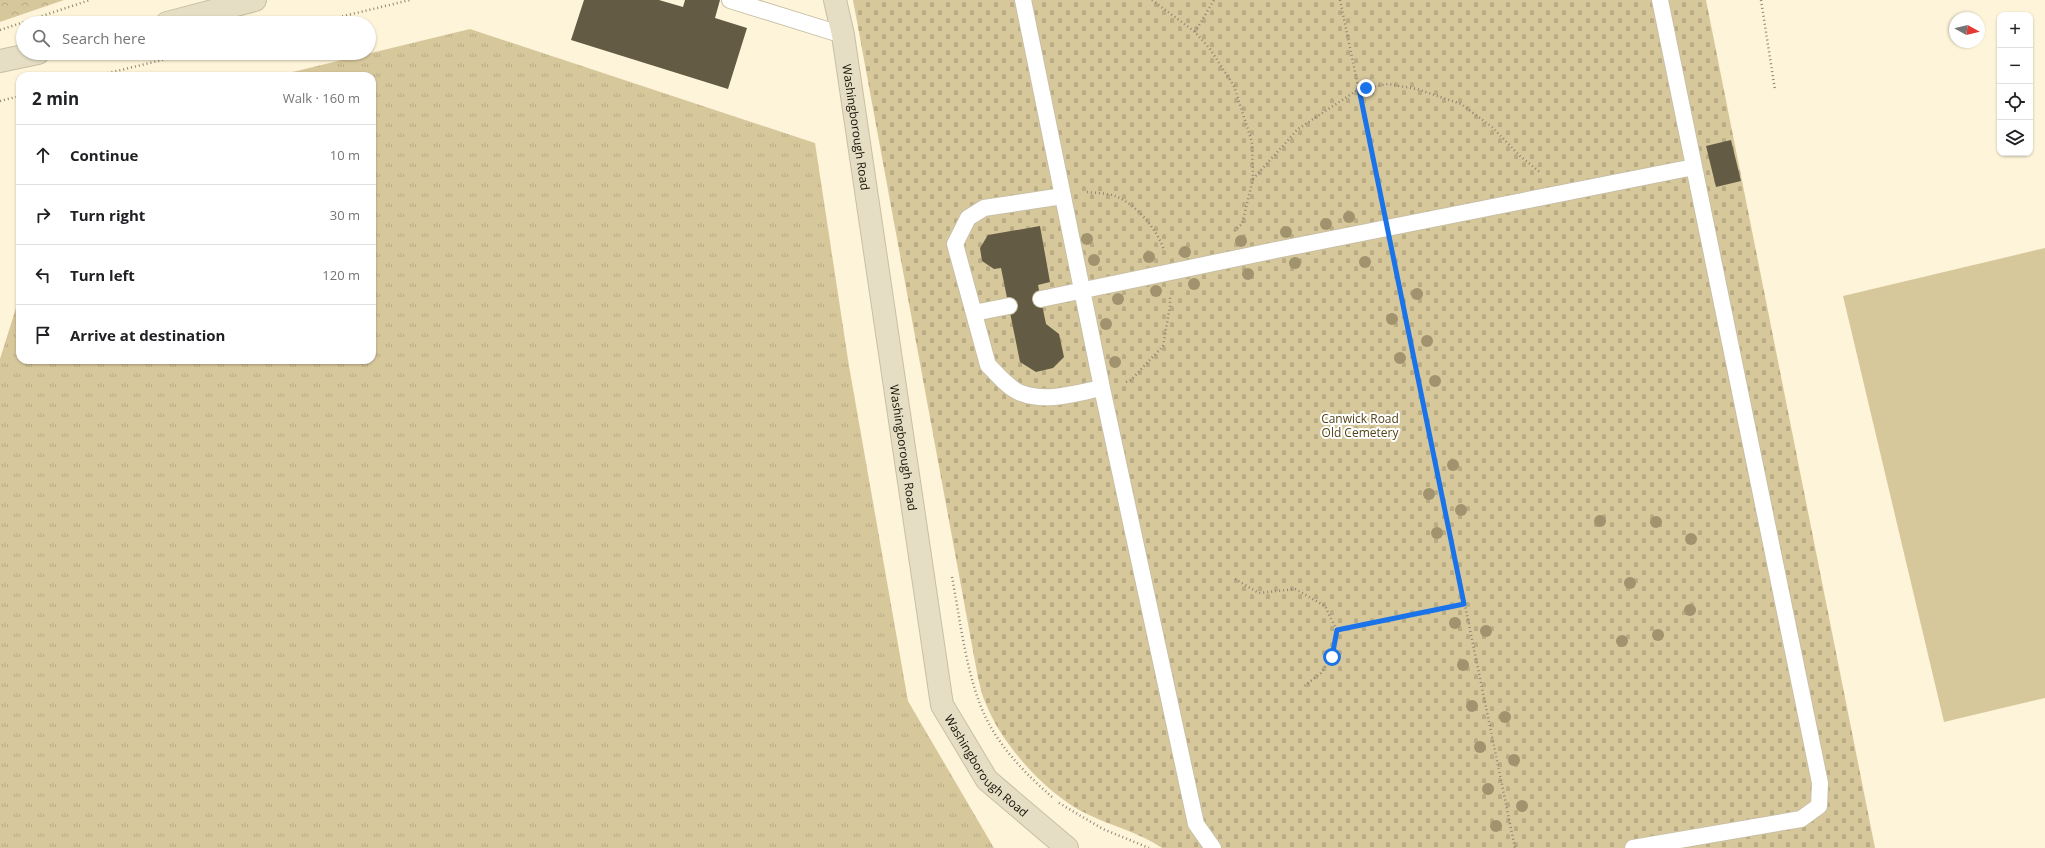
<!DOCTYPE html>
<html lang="en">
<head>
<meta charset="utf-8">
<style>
  body { margin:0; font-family:"Open Sans",sans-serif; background:#f6f6f6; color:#202124 }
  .controls { position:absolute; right:12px; top:12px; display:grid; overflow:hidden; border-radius:8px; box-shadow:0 1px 3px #0004 }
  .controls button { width:36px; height:36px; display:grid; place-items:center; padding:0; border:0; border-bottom:1px solid #e0e0e0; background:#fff; color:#202124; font:20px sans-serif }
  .compass { position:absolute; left:1949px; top:12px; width:36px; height:36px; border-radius:50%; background:#fff; box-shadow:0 1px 3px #0004; rotate:98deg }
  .stop { position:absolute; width:12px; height:12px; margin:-9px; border:3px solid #1a73e8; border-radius:50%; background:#fff }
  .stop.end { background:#1a73e8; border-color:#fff; box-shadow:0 1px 4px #0008 }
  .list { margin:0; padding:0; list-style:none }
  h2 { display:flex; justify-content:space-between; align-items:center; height:52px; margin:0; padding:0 16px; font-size:17px }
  h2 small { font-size:13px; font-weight:400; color:#757577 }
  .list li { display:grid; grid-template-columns:26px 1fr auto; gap:12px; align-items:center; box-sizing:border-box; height:60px; padding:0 16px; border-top:1px solid #e0e0e0 }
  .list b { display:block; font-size:15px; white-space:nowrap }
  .list em { font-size:13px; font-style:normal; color:#757577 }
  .icon { flex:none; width:22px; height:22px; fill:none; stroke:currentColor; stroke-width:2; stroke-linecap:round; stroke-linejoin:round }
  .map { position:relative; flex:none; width:2045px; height:848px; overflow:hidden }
  .search { position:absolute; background:#fff; box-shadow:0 1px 3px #0004; left:16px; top:16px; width:360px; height:44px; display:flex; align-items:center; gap:10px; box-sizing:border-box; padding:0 14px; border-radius:22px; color:#757577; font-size:15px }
  .panel { position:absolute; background:#fff; box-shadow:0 1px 3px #0004; left:16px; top:72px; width:360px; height:292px; border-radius:12px }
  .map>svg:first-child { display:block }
</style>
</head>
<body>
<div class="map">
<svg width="2045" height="848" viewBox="0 0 2045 848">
  <defs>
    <pattern id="grass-tufts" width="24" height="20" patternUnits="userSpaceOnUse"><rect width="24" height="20" fill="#d7c89c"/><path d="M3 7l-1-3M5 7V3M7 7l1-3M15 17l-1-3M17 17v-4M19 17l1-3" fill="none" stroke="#b8ab85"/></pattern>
    <pattern id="cemetery-stones" width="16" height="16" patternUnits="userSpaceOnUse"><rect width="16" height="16" fill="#d7c89c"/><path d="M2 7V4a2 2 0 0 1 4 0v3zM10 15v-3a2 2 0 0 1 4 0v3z" fill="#b8ab85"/></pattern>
    <pattern id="park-crowns" width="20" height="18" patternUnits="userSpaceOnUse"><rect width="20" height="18" fill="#d7c89c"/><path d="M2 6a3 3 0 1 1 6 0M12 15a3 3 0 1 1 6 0" fill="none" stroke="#b8ab85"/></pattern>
  </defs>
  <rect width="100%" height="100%" fill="#fef4d9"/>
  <!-- grass -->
  <path fill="url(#grass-tufts)" d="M470,29l345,114 34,223 59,335 86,147h-994v-489l20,-64v65h352v-284h-96z"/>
  <!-- cemetery -->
  <path fill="url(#cemetery-stones)" d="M853,0h853l169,848h-713c-23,-16 -51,-22 -75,-34 -40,-19 -85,-69 -101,-110 -4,-8 -6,-18 -8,-26z"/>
  <!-- park -->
  <path fill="url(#park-crowns)" d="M0,0h64l-64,22z"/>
  <!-- pitch -->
  <path fill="#d7c89c" d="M2045,248v450l-101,24 -101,-426z"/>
  <!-- building -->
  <path fill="#635b43" d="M584,0h75l24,7 2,-7h35l-5,18 32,10 -19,61 -157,-49z
    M1731,140l10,41 -25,6 -10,-41z
    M1040,226l10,56 -12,3 8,39 13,10 5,23 -11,11 -17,4 -16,-10 -19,-94 -7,1 -12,-8 -2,-13 8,-13z"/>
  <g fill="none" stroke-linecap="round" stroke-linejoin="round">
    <defs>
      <path id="service" d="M730,0l113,35
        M1023,0l79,388 94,436 17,24
        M1063,196l-79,12 -16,10 -13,26 33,121c9,9 21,24 33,28 26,10 55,0 81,-5
        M1041,299l235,-49 418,-83
        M974,313l35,-7
        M1633,848l168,-29 18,-13 1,-23 -160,-783"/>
      <g id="secondary">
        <path id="s1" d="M835,0l8,35 99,670 45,75 80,68"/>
        <path d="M167,23l88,-23"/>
        <path d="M0,61l38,-8"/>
      </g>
    </defs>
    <!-- service casing -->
    <use href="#service" stroke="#c8bfa4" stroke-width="18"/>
    <!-- secondary casing -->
    <use href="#secondary" stroke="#c8bfa4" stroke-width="24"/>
    <!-- path -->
    <path stroke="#8c8573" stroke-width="2.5" stroke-dasharray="1 3" stroke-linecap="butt" d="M1152,0l43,32 15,17 24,37 18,56 1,37 -11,45 -10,9
      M1340,0l43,205
      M1761,0l14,90
      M315,23l95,-23
      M0,30l90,-30
      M1195,32l19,-32
      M96,76l95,-23
      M0,101l20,-5
      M1253,179l45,-50 61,-40 29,-5 29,5 44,15 31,23 28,29 21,17
      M1087,192c8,1 20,1 28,4 21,8 42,33 49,54
      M1392,251l123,597
      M1126,382l5,-2 32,-34 7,-40v-10
      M952,577c8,42 15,103 34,141 15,31 41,57 66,79
      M1235,579l24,14 36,-4 30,17 12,25 -5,26 -11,16 -18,14
      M1337,631l127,-27
      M1059,803l44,26 46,19"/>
    <!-- service -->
    <use href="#service" stroke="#fff" stroke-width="16"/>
    <!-- secondary -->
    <use href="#secondary" stroke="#e6dec4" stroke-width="22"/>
  </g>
  <!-- trees -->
  <g fill="#a0936e">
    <circle cx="1349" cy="217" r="6"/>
    <circle cx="1326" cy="224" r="6"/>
    <circle cx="1286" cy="232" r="6"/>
    <circle cx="1087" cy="239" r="6"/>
    <circle cx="1241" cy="241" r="6"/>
    <circle cx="1185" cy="252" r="6"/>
    <circle cx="1149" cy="257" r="6"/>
    <circle cx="1094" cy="260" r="6"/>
    <circle cx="1365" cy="262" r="6"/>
    <circle cx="1295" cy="263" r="6"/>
    <circle cx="1248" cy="274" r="6"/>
    <circle cx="1194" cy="284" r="6"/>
    <circle cx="1156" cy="291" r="6"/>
    <circle cx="1417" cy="294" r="6"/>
    <circle cx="1118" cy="299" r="6"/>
    <circle cx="1392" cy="319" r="6"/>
    <circle cx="1106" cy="324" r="6"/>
    <circle cx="1427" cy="341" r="6"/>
    <circle cx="1400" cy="358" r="6"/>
    <circle cx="1115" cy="362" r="6"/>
    <circle cx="1435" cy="381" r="6"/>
    <circle cx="1453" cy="465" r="6"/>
    <circle cx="1429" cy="494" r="6"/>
    <circle cx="1461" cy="510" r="6"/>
    <circle cx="1600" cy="521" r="6"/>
    <circle cx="1656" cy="522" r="6"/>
    <circle cx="1437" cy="533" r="6"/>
    <circle cx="1691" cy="539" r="6"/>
    <circle cx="1630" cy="583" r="6"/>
    <circle cx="1690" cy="610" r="6"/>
    <circle cx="1455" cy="623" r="6"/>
    <circle cx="1486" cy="631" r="6"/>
    <circle cx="1658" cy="635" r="6"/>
    <circle cx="1622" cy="641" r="6"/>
    <circle cx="1463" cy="665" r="6"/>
    <circle cx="1472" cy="706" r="6"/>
    <circle cx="1505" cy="717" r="6"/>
    <circle cx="1480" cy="747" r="6"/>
    <circle cx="1514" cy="760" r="6"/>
    <circle cx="1488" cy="789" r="6"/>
    <circle cx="1522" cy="806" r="6"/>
    <circle cx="1496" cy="826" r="6"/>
  </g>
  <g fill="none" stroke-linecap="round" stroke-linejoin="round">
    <!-- route -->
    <path stroke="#1a73e8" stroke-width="5" d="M1332,657l5,-27 127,-26 -105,-515 7,-1"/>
  </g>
  <g text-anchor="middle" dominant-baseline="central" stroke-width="4" stroke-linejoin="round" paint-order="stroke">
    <!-- street labels -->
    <g font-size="12" fill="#151108" stroke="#fff">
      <text stroke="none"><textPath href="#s1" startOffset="129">Washingborough Road</textPath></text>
      <text stroke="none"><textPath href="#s1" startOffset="453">Washingborough Road</textPath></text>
      <text stroke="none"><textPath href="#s1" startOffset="789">Washingborough Road</textPath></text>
    </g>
    <!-- park labels -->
    <g font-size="12" fill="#534417" stroke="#fff">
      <text x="1360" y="418">Canwick Road<tspan x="1360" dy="14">Old Cemetery</tspan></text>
    </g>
  </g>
</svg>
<div class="controls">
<button>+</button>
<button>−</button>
<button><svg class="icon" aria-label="locate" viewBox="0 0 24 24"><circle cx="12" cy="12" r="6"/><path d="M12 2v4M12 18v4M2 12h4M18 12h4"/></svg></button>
<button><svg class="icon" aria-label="layers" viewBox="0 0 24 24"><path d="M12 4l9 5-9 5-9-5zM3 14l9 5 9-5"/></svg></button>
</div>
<svg class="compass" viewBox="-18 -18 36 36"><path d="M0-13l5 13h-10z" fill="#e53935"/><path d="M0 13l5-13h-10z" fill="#757577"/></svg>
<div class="stop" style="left:1332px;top:657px"></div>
<div class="stop end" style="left:1366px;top:88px"></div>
<div class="search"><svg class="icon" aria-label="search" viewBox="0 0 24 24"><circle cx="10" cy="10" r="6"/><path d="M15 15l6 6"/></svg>Search here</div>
<section class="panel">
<h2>2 min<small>Walk · 160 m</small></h2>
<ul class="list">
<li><svg class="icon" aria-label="ahead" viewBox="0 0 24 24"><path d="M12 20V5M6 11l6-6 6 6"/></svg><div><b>Continue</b></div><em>10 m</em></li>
<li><svg class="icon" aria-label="right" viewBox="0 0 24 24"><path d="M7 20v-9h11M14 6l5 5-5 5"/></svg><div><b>Turn right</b></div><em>30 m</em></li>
<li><svg class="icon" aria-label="left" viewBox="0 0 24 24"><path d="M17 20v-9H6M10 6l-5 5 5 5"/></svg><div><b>Turn left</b></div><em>120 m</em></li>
<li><svg class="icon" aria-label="arrive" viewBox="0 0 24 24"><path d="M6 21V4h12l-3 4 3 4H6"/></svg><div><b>Arrive at destination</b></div></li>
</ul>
</section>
</div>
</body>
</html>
